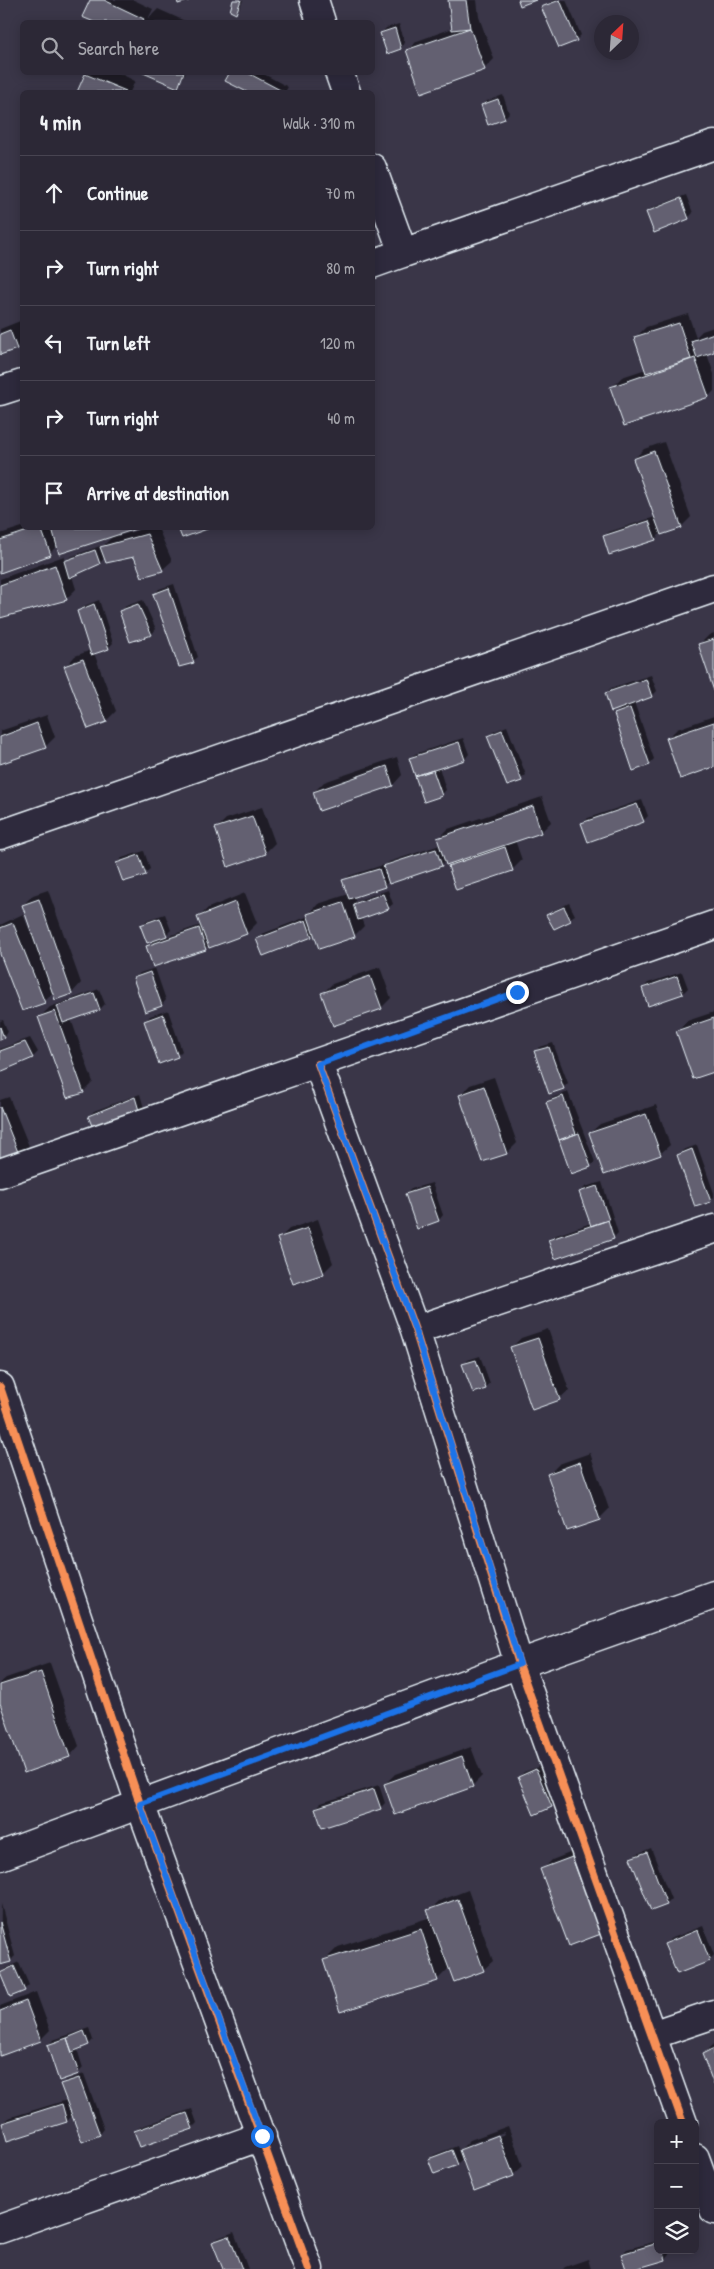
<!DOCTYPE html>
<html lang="en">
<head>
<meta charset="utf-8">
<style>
  body { margin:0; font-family:"Patrick Hand",sans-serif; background:#383442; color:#f1f3f6 }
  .controls { position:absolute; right:15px; bottom:15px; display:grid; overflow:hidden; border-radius:8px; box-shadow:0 2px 12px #0003 }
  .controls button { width:45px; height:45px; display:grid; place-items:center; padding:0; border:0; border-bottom:1px solid #484451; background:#2c2836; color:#f1f3f6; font:25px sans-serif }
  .compass { position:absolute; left:594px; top:15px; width:45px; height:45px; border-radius:50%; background:#2c2836; box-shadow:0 2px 12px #0003; rotate:25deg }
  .stop { position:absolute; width:15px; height:15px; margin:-11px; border:4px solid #1a73e8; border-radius:50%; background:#fff }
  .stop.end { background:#1a73e8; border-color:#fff; box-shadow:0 1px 5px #0008 }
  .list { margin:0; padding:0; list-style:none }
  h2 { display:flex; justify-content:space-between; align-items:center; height:65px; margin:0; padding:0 20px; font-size:21px }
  h2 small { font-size:16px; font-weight:400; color:#a6a6ad }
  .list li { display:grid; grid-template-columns:32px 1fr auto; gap:15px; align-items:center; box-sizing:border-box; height:75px; padding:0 20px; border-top:1px solid #484451 }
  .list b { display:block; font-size:19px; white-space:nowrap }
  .list em { font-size:16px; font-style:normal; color:#a6a6ad }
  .icon { flex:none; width:28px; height:28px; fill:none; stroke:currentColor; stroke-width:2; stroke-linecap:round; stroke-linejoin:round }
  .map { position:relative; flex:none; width:714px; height:2269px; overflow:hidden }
  .search { position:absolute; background:#2c2836; box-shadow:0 2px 12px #0003; left:20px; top:20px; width:355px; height:55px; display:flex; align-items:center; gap:12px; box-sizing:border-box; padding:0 18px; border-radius:8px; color:#a6a6ad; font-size:19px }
  .panel { position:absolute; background:#2c2836; box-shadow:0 2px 12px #0003; left:20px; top:90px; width:355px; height:440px; border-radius:8px }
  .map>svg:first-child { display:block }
</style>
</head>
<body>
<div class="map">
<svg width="714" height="2269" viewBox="0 0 714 2269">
  <rect width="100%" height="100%" fill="#3a3648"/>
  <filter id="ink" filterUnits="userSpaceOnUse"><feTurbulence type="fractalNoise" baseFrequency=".02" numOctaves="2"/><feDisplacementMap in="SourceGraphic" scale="10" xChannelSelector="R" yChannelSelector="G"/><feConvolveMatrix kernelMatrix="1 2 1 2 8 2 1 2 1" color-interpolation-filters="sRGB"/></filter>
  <g filter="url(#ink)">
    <!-- shadow -->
    <path fill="#0007" fill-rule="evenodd" d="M91,0h43l19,9 -5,10 10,-10 29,13h-90l-13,-5z
      M235,0h8l-3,7 -4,5z
      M449,0h28l2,17 15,42 -10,10 -77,-18 10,-10 36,-13z
      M554,0h12l15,35 -5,5 -33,-33z
      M399,24l6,19 -5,5 -18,-15 4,-5z
      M88,72h29l18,9 -5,11h-52z
      M144,72h42l-9,14z
      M231,72h29l28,15 -3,5h-35l-23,-11z
      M503,95l6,18 -5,5 -22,-13 5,-4z
      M686,195l7,18 -5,5 -41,-5 5,-5z
      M688,314l8,23 6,-6 12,-4v24l-7,3 7,20v17l-5,5 -97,-9 10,-10 24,-8 -10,-32 10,-10z
      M20,321l2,6v15l-5,6 -17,6v-25z
      M664,442l27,75 -10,10 -21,7 -5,5 -51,-2 5,-5 46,-15 -21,-58 10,-10z
      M22,527l113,1 -18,6 1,2 28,-8h12l14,33 -10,9 -27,-14 -30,1 -5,6 -28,13 4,13 -9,9 -67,19v-38l64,-23 2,5 4,-4 30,-11 1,2 13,-13 -56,10 -8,8 -50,19v-38z
      M179,528h27l-24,8z
      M174,584l24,73 -5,4 -38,-67 4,-5z
      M99,600l14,43 -5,5 -14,5 22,58 -10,10 -40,-55 9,-10 16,-6 -12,-39 5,-5z
      M143,600l13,29 -4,5 -21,6 -10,-29 5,-5z
      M714,633v54l-15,-42 10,-10z
      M651,675l6,16 -5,5 -18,6 20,57 -5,5 -34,-50 9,-8 -18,-13 5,-5z
      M47,715l8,22 -10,10 -45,16v-32z
      M714,716v50l-47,-27 10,-10z
      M507,726l19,49 -5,4 -33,-42 5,-5z
      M463,738l6,16 -4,5 -26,8 7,23 -5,5 -31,-36 5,-5z
      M397,757l5,18 -9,10 -73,25 -6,-18 10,-10z
      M542,797l9,25 -10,10 -26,8 7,20 -10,10 -63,-3 5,-6 -8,-1 -5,5 -52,16 -5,5 -30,10 2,7 3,-3 29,-10 5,14 -5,4 -27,10 3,8 -10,10 -39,-4 -3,3 -48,19 -7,-15 5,-5 47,-18v-2l9,-10 31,-10 -5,-13 5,-5 34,-11 1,2 5,-5 51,-17 -2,-6 10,-10z
      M642,800l6,16 -5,5 -60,2 5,-5z
      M262,807l13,36 -10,10 -49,-24 10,-10z
      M144,851l6,18 -5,4 -28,-10 5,-5z
      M48,890l33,93 -9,10 -18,-1 -10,10 -44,-51v-26l23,-11 8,20 2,-1 -10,-28 10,-10z
      M245,893l12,30 -10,10 -93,33 -6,-19 7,-8 -13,-14 5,-5 18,-6 6,16 -8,8 38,-13 -3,-7 10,-10z
      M569,903l6,12 -21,13 -6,-12 5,-5z
      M380,967l11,31 -10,10 -58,-15 9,-9z
      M155,968l11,32 -4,5 -27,-27 5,-5z
      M682,972l6,16 -5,5 -34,11 -6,-16 5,-5z
      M99,989l6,15 -5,5 -29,10 22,63 -10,10 -43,-75 10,-10z
      M168,1010l14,41 -5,5 -31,-35 4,-5z
      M714,1012v59l-36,-40 9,-10z
      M3,1020l5,12 -8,7v-18z
      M30,1038l8,14 -5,5 -33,13v-21z
      M553,1043l15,40 -5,5 -28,-36 5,-5z
      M494,1077l23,66 -10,10 -24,8 -23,-66 10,-10z
      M568,1092l27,70 -5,4 -19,6 -24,-70 5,-4z
      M140,1094l4,14 -5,5 -50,3 5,-5z
      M9,1097l20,49 -9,10 -20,5v-61z
      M656,1105l14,40 -10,9 -70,-21 10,-9z
      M697,1145l17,48v4l-4,4 -31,-46 4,-5z
      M602,1182l16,51 -5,5 -64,3 5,-5 37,-13 -10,-31 4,-5z
      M432,1183l11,32 -4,5 -33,-26 5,-5z
      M318,1219l15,44 -10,10 -44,-34 10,-10z
      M548,1329l21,61 -10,9 -48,-51 10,-10z
      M480,1356l10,27 -5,4 -21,-22 4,-5z
      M590,1453l19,56 -10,10 -50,-45 10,-10z
      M50,1663l29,83 -9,10 -70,-57v-16l6,-5z
      M471,1747l11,29 -10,10 -87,-2 10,-10z
      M541,1766l15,35 -4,5 -33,-29 5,-5z
      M379,1785l6,18 -5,5h-64l5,-5z
      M582,1848l18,85 -58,-63 10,-10z
      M651,1848l20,51 -5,5 -34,-45 5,-5z
      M468,1890l25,71 -10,9 -33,-3 -13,13 -113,-19 14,-14 93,-30 -2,-6 10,-10z
      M1,1904l14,52 -4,4 -11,4z
      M703,1926l11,29 -5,5 -43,-16 4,-5z
      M19,1962l10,23 -5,5 -23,-17 5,-5z
      M36,1992l14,38 -10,10 -40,15v-49z
      M89,2028l4,12 -4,4 -12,5 6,19 -5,5 -30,-28 5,-5z
      M714,2044v37l-10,-27z
      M84,2074l20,55 -4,5 -27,-19 -6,6 -64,2 5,-5 59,-18 -5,-15 5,-5z
      M192,2109l5,14 -5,5 -56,4 4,-5z
      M508,2126l15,40 -10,9 -50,-17 -6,6 -28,-5 5,-4 23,-9 2,5 11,-11zM504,2132l1,2 -35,13v-3z
      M234,2232l14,37h-24l-10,-26 4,-5z
      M658,2241v9h11l1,4 -5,5 -38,10 -5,-15 5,-5z
      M588,2259l3,10h-28l2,-2z"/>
    <!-- building -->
    <path fill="#636171" stroke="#e8f1f8" d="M90,0h14l40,19 -2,3h-48l-12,-5z
      M177,0h14l-13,4z
      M233,0h8l-5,14 -6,-3z
      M448,0h18l4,28 -18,2z
      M518,0h18l-16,6z
      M560,0l17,41 -18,7 -18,-41z
      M395,28l6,21 -14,5 -7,-21z
      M470,28l15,42 -64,23 -15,-43z
      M141,72h43l-6,16z
      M230,72h16l38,20h-37l-22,-11z
      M85,74l41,17 -1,1h-48z
      M498,99l7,20 -17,6 -7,-20z
      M681,198l8,21 -35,14 -8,-21z
      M679,323l12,36 -45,14 -12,-36z
      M10,330l7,19 -17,6v-21z
      M714,333v19l-17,6 -6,-17z
      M695,358l14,39 -85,29 -14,-39z
      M654,451l28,77 -21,7 -28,-76z
      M649,521l7,19 -47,15 -6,-19z
      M37,528h4l10,27 -51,18v-33z
      M52,528h87l-80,26z
      M178,528h32l-28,10z
      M147,534l16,37 -21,6 -8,-20 -28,6 -6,-16z
      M95,550l5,14 -31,14 -5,-17z
      M55,565l12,35 -67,18v-33z
      M169,588l25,75 -15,4 -26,-73z
      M94,604l15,45 -18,6 -14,-44z
      M138,604l14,31 -22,7 -11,-31z
      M714,639v52l-16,-47z
      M83,659l24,63 -19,7 -24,-63z
      M646,679l6,18 -41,15 -6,-19z
      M630,708l20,57 -17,6 -19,-57z
      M714,722v45l-34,12 -14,-41z
      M37,723l9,25 -46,16v-27z
      M502,730l20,51 -15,5 -20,-50z
      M459,742l6,18 -50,16 -6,-18z
      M387,766l6,20 -74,25 -6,-19z
      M433,770l9,26 -18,6 -9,-26z
      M637,804l7,18 -56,20 -7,-19z
      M533,806l8,27 -95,32 -9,-27z
      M252,816l14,38 -38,13 -13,-39z
      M505,847l8,24 -57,19 -8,-24z
      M436,849l6,17 -53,18 -6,-18z
      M139,855l7,20 -23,7 -7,-19z
      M379,869l6,18 -36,12 -7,-19z
      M383,894l6,15 -31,11 -5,-16z
      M39,899l33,95 -17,6 -33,-95z
      M235,902l12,32 -38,14 -12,-31z
      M343,902l12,35 -36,12 -12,-35z
      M564,907l7,14 -17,8 -8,-14z
      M160,918l7,18 -20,7 -7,-18z
      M306,920l6,17 -49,19 -7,-17z
      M13,923l32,80 -23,8 -22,-57v-26z
      M199,928l7,22 -53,17 -7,-21z
      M150,972l12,34 -17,6 -12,-34z
      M370,976l12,33 -49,17 -12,-33z
      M677,976l6,18 -35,12 -6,-18z
      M94,993l6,17 -37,13 -6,-17z
      M55,1011l29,82 -17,5 -29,-81z
      M163,1014l15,43 -19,7 -15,-43z
      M714,1018v54l-21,7 -17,-48z
      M0,1027l4,11 -4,2z
      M25,1042l8,16 -33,14v-21z
      M549,1047l15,42 -15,5 -15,-43z
      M484,1086l23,68 -25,8 -23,-67z
      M563,1096l13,38 -17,6 -13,-38z
      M135,1097l5,17 -45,19 -7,-17z
      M0,1107l20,50 -20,5z
      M646,1114l15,41 -57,20 -15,-42z
      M579,1133l12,34 -20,7 -12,-34z
      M692,1149l19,53 -16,5 -18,-52z
      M597,1186l12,34 -18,6 -12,-34z
      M427,1187l12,34 -22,8 -12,-35z
      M608,1220l6,19 -59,20 -7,-19z
      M308,1228l16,46 -31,10 -16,-46z
      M538,1338l22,62 -28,10 -22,-63z
      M476,1360l10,29 -13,4 -11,-29z
      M580,1462l20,58 -33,11 -20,-57z
      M41,1672l29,85 -46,16 -24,-70v-18z
      M462,1756l11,31 -78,28 -11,-31z
      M536,1769l16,38 -18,8 -16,-38z
      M374,1789l7,20 -59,19 -7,-20z
      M647,1852l20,53 -16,6 -21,-53z
      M572,1857l29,77 -32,12 -29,-77z
      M458,1899l26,72 -30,11 -27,-72z
      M0,1922l11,40 -11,3z
      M421,1929l17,52 -98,31 -17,-52z
      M698,1930l12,31 -33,13 -13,-30z
      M14,1966l11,25 -15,6 -10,-24z
      M26,2001l15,40 -41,15v-45z
      M84,2031l5,14 -17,7 -5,-14z
      M67,2038l12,36 -20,7 -12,-36z
      M714,2048v37l-12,-31z
      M79,2078l21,57 -18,7 -22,-58z
      M62,2104l5,18 -60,19 -5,-18z
      M187,2113l6,16 -53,18 -6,-16z
      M498,2135l16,41 -40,15 -15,-41z
      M452,2150l6,15 -24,9 -6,-15z
      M229,2236l13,33h-19l-11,-27z
      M658,2243v7h5l3,10 -31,9h-9l-5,-15z"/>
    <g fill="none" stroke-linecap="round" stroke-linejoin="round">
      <defs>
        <path id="minor" d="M314,0l7,22
          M339,72l7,20
          M372,168l31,85 -31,11
          M403,253l311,-108
          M0,391l22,-7
          M0,835l714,-247
          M318,1064l97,266 104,334 164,459
          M0,1173l714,-248
          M415,1330l299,-101
          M652,2035l62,-21
          M695,2158l19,52
          M0,2229l262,-93"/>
        <path id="tertiary" d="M0,1387l140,417 169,465
          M0,1856l519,-192 195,-69"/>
      </defs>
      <!-- minor casing -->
      <use href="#minor" stroke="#e8f1f8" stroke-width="31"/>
      <!-- tertiary casing -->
      <use href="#tertiary" stroke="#e8f1f8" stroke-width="31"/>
      <!-- minor -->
      <use href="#minor" stroke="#2f2a3d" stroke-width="28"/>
      <!-- tertiary -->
      <use href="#tertiary" stroke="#2f2a3d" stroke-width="28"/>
      <defs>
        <path id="cycleway" d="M318,1064l97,266 104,334 164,459
          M0,1387l140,417 169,465"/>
      </defs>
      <!-- cycleway casing -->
      <use href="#cycleway" stroke="#2f2a3d" stroke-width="11"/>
      <!-- cycleway -->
      <use href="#cycleway" stroke="#f78f57" stroke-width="8"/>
    </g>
  </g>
  <g fill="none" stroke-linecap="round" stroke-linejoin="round" filter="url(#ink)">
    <!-- route -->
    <path stroke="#1a73e8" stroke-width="6" d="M262,2136l-122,-332 380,-140 -105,-334 -97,-266 199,-72"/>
  </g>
</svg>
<div class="controls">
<button>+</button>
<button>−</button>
<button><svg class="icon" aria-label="layers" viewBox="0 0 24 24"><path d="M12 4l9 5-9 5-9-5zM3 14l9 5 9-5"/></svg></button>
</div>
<svg class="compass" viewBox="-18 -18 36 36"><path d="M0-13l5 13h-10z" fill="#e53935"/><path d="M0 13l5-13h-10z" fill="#a6a6ad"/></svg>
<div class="stop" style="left:262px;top:2136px"></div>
<div class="stop end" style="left:517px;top:992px"></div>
<div class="search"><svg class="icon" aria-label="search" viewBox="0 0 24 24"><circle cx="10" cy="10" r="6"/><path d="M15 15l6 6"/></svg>Search here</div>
<section class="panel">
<h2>4 min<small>Walk · 310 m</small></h2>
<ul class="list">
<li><svg class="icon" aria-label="ahead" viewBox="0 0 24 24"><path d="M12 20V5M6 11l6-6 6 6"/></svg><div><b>Continue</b></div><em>70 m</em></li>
<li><svg class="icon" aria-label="right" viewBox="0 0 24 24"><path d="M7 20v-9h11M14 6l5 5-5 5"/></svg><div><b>Turn right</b></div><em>80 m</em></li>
<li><svg class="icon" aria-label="left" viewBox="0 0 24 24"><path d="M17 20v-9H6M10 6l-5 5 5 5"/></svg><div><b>Turn left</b></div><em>120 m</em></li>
<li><svg class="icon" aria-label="right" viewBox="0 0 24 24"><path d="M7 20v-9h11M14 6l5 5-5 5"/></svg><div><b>Turn right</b></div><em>40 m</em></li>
<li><svg class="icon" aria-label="arrive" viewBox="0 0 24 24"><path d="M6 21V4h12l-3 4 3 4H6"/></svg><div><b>Arrive at destination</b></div></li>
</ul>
</section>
</div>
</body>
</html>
